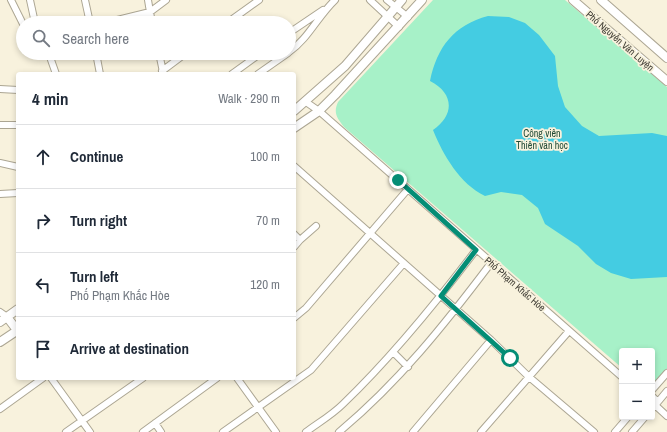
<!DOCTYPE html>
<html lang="en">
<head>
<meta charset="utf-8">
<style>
  body { margin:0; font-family:"Archivo Narrow",sans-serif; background:#f6f6f7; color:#1f2937 }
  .controls { position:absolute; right:12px; bottom:12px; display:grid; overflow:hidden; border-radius:4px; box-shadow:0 2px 6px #0003 }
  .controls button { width:36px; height:36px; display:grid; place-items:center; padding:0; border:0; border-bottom:1px solid #e0e1e3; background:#fff; color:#1f2937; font:20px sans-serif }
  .stop { position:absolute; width:12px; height:12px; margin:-9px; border:3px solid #048d75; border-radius:50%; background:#fff }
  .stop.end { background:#048d75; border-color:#fff; box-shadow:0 1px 4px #0008 }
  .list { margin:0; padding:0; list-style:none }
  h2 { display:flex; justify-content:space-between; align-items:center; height:52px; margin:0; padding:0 16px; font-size:17px }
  h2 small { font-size:13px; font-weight:400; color:#747a83 }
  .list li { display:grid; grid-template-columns:26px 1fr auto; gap:12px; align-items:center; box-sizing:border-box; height:64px; padding:0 16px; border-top:1px solid #e0e1e3 }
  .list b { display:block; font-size:15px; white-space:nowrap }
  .list p { margin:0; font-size:13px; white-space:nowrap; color:#747a83 }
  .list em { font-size:13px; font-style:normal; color:#747a83 }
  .icon { flex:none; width:22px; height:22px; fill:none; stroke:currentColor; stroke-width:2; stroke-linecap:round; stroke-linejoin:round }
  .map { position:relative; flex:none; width:667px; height:432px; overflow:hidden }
  .search { position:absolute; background:#fff; box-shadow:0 2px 6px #0003; left:16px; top:16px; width:280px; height:44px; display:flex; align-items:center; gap:10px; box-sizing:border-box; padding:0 14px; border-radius:22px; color:#747a83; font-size:15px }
  .panel { position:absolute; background:#fff; box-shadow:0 2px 6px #0003; left:16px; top:72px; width:280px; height:308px; border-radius:4px }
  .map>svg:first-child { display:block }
</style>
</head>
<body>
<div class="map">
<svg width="667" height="432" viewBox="0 0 667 432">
  <rect width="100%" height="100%" fill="#f8f2dd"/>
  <!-- green -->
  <path fill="#a7f1c8" d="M433,0h132l102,87v285l-11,13h-4v-34h-30v17l-278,-241c-7,-9 -11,-14 -6,-25z"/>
  <!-- water -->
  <path fill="#44cce2" d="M488,16l21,1 16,6 14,12 16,21 3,30 7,21 17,19 17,10 53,-3 15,3v141l-36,2 -20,-6 -15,-9 -18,-18 -33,-22 -7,-16 -16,-13 -21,-3 -16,4c-25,-12 -42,-41 -52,-66 22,-15 21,-37 -3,-49 7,-34 24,-56 58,-65z"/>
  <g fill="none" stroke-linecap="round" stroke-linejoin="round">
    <defs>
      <path id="minor" d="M11,0l12,24
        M30,0l5,23
        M85,0l5,23
        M370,0l29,27
        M387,0l21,17
        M105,23l45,-11 -2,-12
        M152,23l-2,-11 16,-12
        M227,23l32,-23
        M289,33l34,-23
        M289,52c19,-13 29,-36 46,-52
        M46,53l4,4 6,17
        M96,53l4,21
        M159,53l4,19
        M162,71l24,-18
        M232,74l29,-21
        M258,74l30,-21
        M0,89l18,1
        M306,102l13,9 303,266
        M0,125h18
        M0,163l18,4
        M294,166l197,174 37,36 66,56
        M0,194l18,-1
        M294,234l6,6 16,-14
        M294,247l6,-7
        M0,312l7,5
        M294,318l12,-10 102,-119
        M393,352l15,15
        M51,378l39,54
        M237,378l39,54
        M652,390l15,-17
        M652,396l4,4 -2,6
        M655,405l12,11
        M0,409l43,-31
        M652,409l15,-18
        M155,423l6,9
        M66,432l77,-54
        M143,432l74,-54
        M223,432l88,-62 93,-107
        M306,432c12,-9 26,-17 37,-28 49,-47 92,-100 133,-154
        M339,432c59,-49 106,-108 152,-169
        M413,432l78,-92
        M481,432l88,-101
        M615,432l13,-15
        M632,432l13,-15"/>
      <path id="major" d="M573,0l94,81
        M601,0l66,58
        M294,111l51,-45 57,-66
        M294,128l25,-17 16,-16 87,-95
        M7,317l10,13
        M0,322l18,-13
        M0,342l18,-12"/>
    </defs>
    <!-- minor casing -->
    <use href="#minor" stroke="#aca693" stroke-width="8"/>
    <!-- major casing -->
    <use href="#major" stroke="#aca693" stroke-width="10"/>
    <!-- minor -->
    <use href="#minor" stroke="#fff" stroke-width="6"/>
    <!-- major -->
    <use href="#major" stroke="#fff" stroke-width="8"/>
  </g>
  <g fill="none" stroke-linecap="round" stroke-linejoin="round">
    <!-- route -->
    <path stroke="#048d75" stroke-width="5" d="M398,180l78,70 -35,46 69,62"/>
  </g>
  <g text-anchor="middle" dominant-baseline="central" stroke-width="3.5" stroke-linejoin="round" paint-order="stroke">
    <!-- street labels -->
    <g font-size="10" fill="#3f3c34" stroke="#f8f2dd">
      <text transform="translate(620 41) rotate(41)">Phố Nguyễn Văn Luyện</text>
      <text transform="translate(515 284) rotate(41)">Phố Phạm Khắc Hòe</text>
    </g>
    <!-- park labels -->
    <g font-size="10" fill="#1f4934" stroke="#f8f2dd">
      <text x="542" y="133">Công viên<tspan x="542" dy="12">Thiên văn học</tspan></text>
    </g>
  </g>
</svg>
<div class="controls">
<button>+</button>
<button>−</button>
</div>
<div class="stop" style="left:510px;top:358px"></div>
<div class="stop end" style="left:398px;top:180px"></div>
<div class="search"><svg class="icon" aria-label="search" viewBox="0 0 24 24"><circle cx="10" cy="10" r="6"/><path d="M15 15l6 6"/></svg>Search here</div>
<section class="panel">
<h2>4 min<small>Walk · 290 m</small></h2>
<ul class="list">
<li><svg class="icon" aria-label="ahead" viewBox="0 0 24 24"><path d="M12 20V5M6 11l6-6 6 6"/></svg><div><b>Continue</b></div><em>100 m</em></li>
<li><svg class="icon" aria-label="right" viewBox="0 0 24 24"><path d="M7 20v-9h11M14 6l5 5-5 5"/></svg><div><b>Turn right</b></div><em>70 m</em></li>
<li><svg class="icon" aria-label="left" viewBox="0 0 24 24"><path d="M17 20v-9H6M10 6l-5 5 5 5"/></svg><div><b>Turn left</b><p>Phố Phạm Khắc Hòe</p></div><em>120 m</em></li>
<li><svg class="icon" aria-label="arrive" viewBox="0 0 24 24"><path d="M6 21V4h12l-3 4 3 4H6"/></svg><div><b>Arrive at destination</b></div></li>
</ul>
</section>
</div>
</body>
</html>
